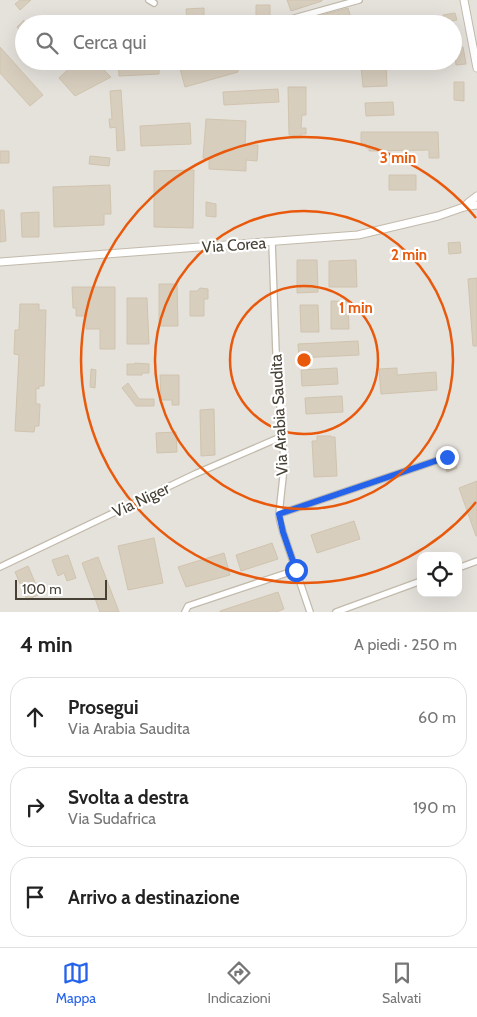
<!DOCTYPE html>
<html lang="it">
<head>
<meta charset="utf-8">
<style>
  body { margin:0; font-family:Cabin,sans-serif; background:#f6f6f6; color:#222 }
  .controls { position:absolute; right:15px; bottom:15px; display:grid; overflow:hidden; border-radius:10px; box-shadow:0 5px 20px #0002 }
  .controls button { width:45px; height:45px; display:grid; place-items:center; padding:0; border:0; border-bottom:1px solid #e0e0e0; background:#fff; color:#222; font:25px sans-serif }
  .scale { position:absolute; left:15px; bottom:12px; width:92px; box-sizing:border-box; padding-left:5px; border:2px solid #464035; border-top:0; font-size:14px; line-height:18px; white-space:nowrap; color:#464035; -webkit-text-stroke:4px #fff; paint-order:stroke }
  .stop { position:absolute; width:15px; height:15px; margin:-11px; border:4px solid #2563eb; border-radius:50%; background:#fff }
  .stop.end { background:#2563eb; border-color:#fff; box-shadow:0 1px 5px #0008 }
  .list { margin:0; padding:0; list-style:none }
  h2 { display:flex; justify-content:space-between; align-items:center; height:65px; margin:0; padding:0 20px; font-size:21px }
  h2 small { font-size:16px; font-weight:400; color:#767676 }
  .list li { display:grid; grid-template-columns:32px 1fr auto; gap:15px; align-items:center; box-sizing:border-box; height:80px; margin:0 10px 10px; padding:0 10px; border:1px solid #e0e0e0; border-radius:20px }
  .list b { display:block; font-size:19px; white-space:nowrap }
  .list p { margin:0; font-size:16px; white-space:nowrap; color:#767676 }
  .list em { font-size:16px; font-style:normal; color:#767676 }
  .icon { flex:none; width:28px; height:28px; fill:none; stroke:currentColor; stroke-width:2; stroke-linecap:round; stroke-linejoin:round }
  .map { position:relative; flex:none; width:477px; height:612px; overflow:hidden }
  .search { position:absolute; background:#fff; box-shadow:0 5px 20px #0002; left:15px; right:15px; top:15px; height:55px; display:flex; align-items:center; gap:12px; box-sizing:border-box; padding:0 18px; border-radius:28px; color:#767676; font-size:19px }
  .sheet { height:335px; background:#fff }
  nav { display:flex; justify-content:space-around; align-items:center; box-sizing:border-box; height:70px; border-top:1px solid #e0e0e0; background:#fff; font-size:14px; color:#767676 }
  nav a { display:grid; justify-items:center; gap:2px }
  nav .on { color:#2563eb }
  .map>svg:first-child { display:block }
</style>
</head>
<body>
<div class="map">
<svg width="477" height="612" viewBox="0 0 477 612">
  <rect width="100%" height="100%" fill="#f3efe6"/>
  <!-- industrial -->
  <path fill="#e5e1db" fill-rule="evenodd" d="M0,0h477v612h-477zM24,24h429v37h-429zM421,556h37v37h-37z"/>
  <!-- building -->
  <path fill="#d8cebe" stroke="#d0c4ae" d="M20,0h11l-11,10 -5,-6z
    M287,0h35v1l-31,10z
    M256,5h14v11h-14z
    M204,8v12l-17,1 -1,-12z
    M348,8l5,16h-54l-1,-1 20,-7z
    M455,13l2,7 -12,2 -2,-7z
    M24,20v15l-7,-8z
    M0,47l43,48 -13,11 -30,-33z
    M463,47l3,17 -10,1 -2,-16z
    M77,61h16l8,9 2,-1 8,8 -36,19 -16,-18z
    M118,61h41v13l-40,2z
    M178,61h79v2l-20,5 1,4 -53,15z
    M386,64l1,22 -24,1 -2,-21z
    M454,82h10v19l-10,-1z
    M288,87h18v28h-4l-1,13h5v6h-5v2l-12,-1z
    M278,89l1,13 -55,3 -1,-13z
    M121,90l4,60 -8,1 -1,-24 -6,1 -1,-9h3l-2,-28z
    M393,102l1,13 -28,1 -1,-13z
    M206,119l40,2 -1,24h13l-1,16 -11,-1v11l-37,-2v-10l-6,-1z
    M190,123l1,21 -50,2 -1,-20z
    M361,132h77l1,26h-10v-8l-60,1v-3h-3v-4h-5z
    M0,151h9v12h-9z
    M90,156l20,2 -1,8 -20,-2z
    M194,170l-1,58 -39,-1v-56z
    M389,175h27v15h-27z
    M110,185l1,29h-7v11l-50,2 -1,-40z
    M206,202l10,2v13l-10,-1z
    M0,210h4l2,31 -6,1z
    M39,212v25h-17l-1,-24z
    M460,242l1,11 -12,1 -1,-11z
    M297,260h20l1,32 -21,1z
    M356,260l1,27h-28v-26z
    M477,278v68h-4l-5,-67z
    M159,284h18l1,42h-19z
    M72,287h43v62h-15v-20h-14v-13h-10v-8h-3z
    M200,288l8,1v10h-4v17h-14v-25h7z
    M127,298h20l2,46h-22z
    M331,301h17l1,28h-18z
    M20,304h19v6h7l-2,76h-5v3l-3,-1v16h4l-1,22h-4l-1,6 -19,-1 4,-76 -5,-1 1,-24h4z
    M300,305h18l1,27h-18z
    M358,341l1,14 -60,3 -1,-14z
    M135,363l14,1v9h-7v2h-15v-11h7z
    M337,368l1,16 -36,2 -1,-16z
    M397,368v7l39,-3 1,18 -56,4 -2,-25z
    M91,369l5,1 -1,18 -5,-1z
    M160,375h19v30h-7v-5h-11z
    M128,383l11,16h15v7h-18l-14,-18z
    M342,396l1,16 -37,2 -1,-16z
    M214,409l1,46 -14,1 -1,-46z
    M176,432l1,20 -20,1 -1,-20z
    M317,436h14v1h4l2,39 -23,1 -2,-36h5z
    M454,462l3,6 -10,4 -2,-6z
    M477,481v55h-1l-17,-48z
    M354,521l6,18 -43,14 -6,-18z
    M154,538l9,45 -35,7 -10,-44z
    M272,543l6,16 -37,12 -5,-16z
    M224,553l6,22 -44,12 -8,-20z
    M68,555l8,23 -9,3 -3,-8 -6,3 -6,-16z
    M98,557l21,55h-19l-18,-49z
    M28,566l12,28 -13,6 -12,-28z
    M278,592l6,17 -8,3h-56v-1z"/>
  <g fill="none" stroke-linecap="round" stroke-linejoin="round">
    <defs>
      <path id="minor" d="M149,0l5,3
        M291,19l68,-19
        M272,242l4,110 8,108 -1,17 -4,37 1,7 3,11 27,80
        M279,514l168,-57
        M0,567l195,-93 88,-38
        M458,568l19,-7
        M185,612l3,-6 108,-36
        M336,612l85,-31"/>
      <path id="tertiary" d="M464,0l13,68
        M464,207l5,-5 8,-6
        M0,262l358,-27 80,-19 26,-9 13,-2"/>
    </defs>
    <!-- minor casing -->
    <use href="#minor" stroke="#c2baab" stroke-width="8"/>
    <!-- tertiary casing -->
    <use href="#tertiary" stroke="#c2baab" stroke-width="9"/>
    <!-- minor -->
    <use href="#minor" stroke="#fff" stroke-width="5.5"/>
    <!-- tertiary -->
    <use href="#tertiary" stroke="#fff" stroke-width="7"/>
  </g>
  <g fill="none" stroke-linecap="round" stroke-linejoin="round">
    <!-- route -->
    <path stroke="#2563eb" stroke-width="6" d="M296,570l-13,-38 -4,-18 168,-57"/>
  </g>
  <!-- distance rings -->
  <g fill="none" stroke="#e8590c" stroke-width="2.5">
    <circle cx="304" cy="360" r="74"/>
    <circle cx="304" cy="360" r="149"/>
    <path d="M476 502A223 223 0 1 1 476 218"/>
  </g>
  <g text-anchor="middle" dominant-baseline="central" stroke-width="4.5" stroke-linejoin="round" paint-order="stroke">
    <!-- street labels -->
    <g font-size="16" fill="#464035" stroke="#fff">
      <text transform="translate(234 245) rotate(-4)">Via Corea</text>
      <text transform="translate(279 415) rotate(-93)">Via Arabia Saudita</text>
      <text transform="translate(141 500) rotate(-25)">Via Niger</text>
    </g>
  </g>
  <circle cx="304" cy="360" r="8" fill="#e8590c" stroke="#fff" stroke-width="2.5"/>
  <g font-size="15" text-anchor="middle" font-weight="bold" fill="#e8590c" stroke="#fff" stroke-width="4.5" stroke-linejoin="round" paint-order="stroke">
    <text x="398" y="163">3 min</text>
    <text x="409" y="260">2 min</text>
    <text x="356" y="313">1 min</text>
  </g>
</svg>
<div class="controls">
<button><svg class="icon" aria-label="locate" viewBox="0 0 24 24"><circle cx="12" cy="12" r="6"/><path d="M12 2v4M12 18v4M2 12h4M18 12h4"/></svg></button>
</div>
<div class="scale">100 m</div>
<div class="stop" style="left:296px;top:570px"></div>
<div class="stop end" style="left:447px;top:457px"></div>
<div class="search"><svg class="icon" aria-label="search" viewBox="0 0 24 24"><circle cx="10" cy="10" r="6"/><path d="M15 15l6 6"/></svg>Cerca qui</div>
</div>
<section class="sheet">
<h2>4 min<small>A piedi · 250 m</small></h2>
<ul class="list">
<li><svg class="icon" aria-label="ahead" viewBox="0 0 24 24"><path d="M12 20V5M6 11l6-6 6 6"/></svg><div><b>Prosegui</b><p>Via Arabia Saudita</p></div><em>60 m</em></li>
<li><svg class="icon" aria-label="right" viewBox="0 0 24 24"><path d="M7 20v-9h11M14 6l5 5-5 5"/></svg><div><b>Svolta a destra</b><p>Via Sudafrica</p></div><em>190 m</em></li>
<li><svg class="icon" aria-label="arrive" viewBox="0 0 24 24"><path d="M6 21V4h12l-3 4 3 4H6"/></svg><div><b>Arrivo a destinazione</b></div></li>
</ul>
</section>
<nav>
<a class="on"><svg class="icon" aria-label="map" viewBox="0 0 24 24"><path d="M3 6l6-2 6 2 6-2v14l-6 2-6-2-6 2zM9 4v14M15 6v14"/></svg>Mappa</a>
<a><svg class="icon" aria-label="directions" viewBox="0 0 24 24"><path d="M12 3l9 9-9 9-9-9zM9 14v-3h6M13 9l2 2-2 2"/></svg>Indicazioni</a>
<a><svg class="icon" aria-label="saved" viewBox="0 0 24 24"><path d="M7 4h10v16l-5-4-5 4z"/></svg>Salvati</a>
</nav>
</body>
</html>
